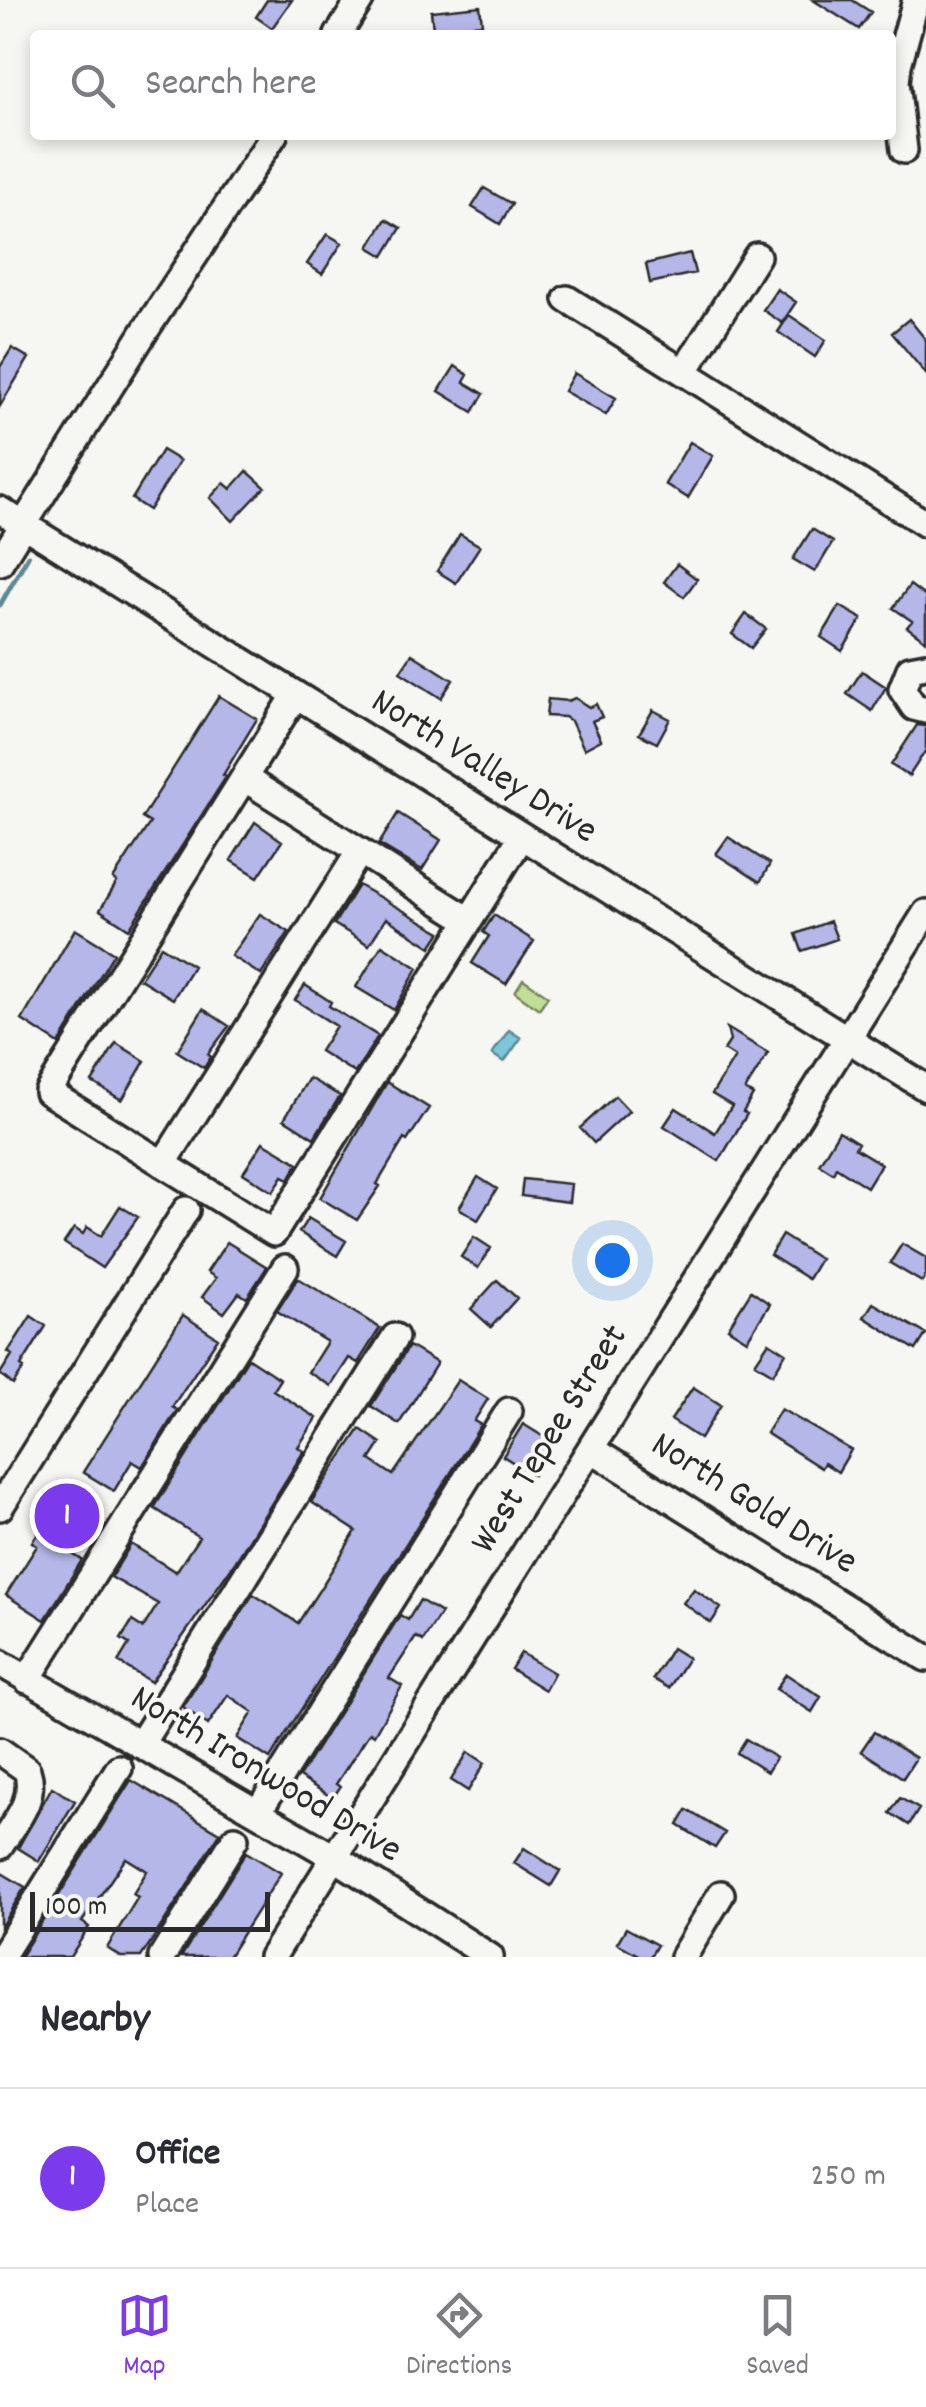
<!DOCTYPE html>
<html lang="en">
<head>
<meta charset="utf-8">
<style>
  body { margin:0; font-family:Dekko,sans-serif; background:#f7f7f7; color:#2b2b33 }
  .scale { position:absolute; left:30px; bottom:25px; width:240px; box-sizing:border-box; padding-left:10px; border:5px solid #2b2b2b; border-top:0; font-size:28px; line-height:35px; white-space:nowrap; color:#2b2b2b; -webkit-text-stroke:8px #f6f6f2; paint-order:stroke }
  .you { position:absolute; left:612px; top:1260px; width:35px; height:35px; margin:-25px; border:8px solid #fff; border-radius:50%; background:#1a73e8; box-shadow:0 0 0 15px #1a73e833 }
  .badge { display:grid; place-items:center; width:65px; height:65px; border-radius:50%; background:#7c3aed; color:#fff; font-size:32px; font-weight:700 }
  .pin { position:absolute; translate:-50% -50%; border:5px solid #fff; box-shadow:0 2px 10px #0006 }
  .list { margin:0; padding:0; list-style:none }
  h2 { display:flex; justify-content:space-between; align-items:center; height:130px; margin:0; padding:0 40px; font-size:42px }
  h2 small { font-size:32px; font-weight:400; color:#7c7c81 }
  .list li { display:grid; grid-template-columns:65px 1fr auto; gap:30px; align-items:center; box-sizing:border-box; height:180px; padding:0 40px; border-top:2px solid #e1e1e2 }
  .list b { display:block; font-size:38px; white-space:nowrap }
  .list p { margin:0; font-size:32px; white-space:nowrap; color:#7c7c81 }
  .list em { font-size:32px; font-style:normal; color:#7c7c81 }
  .icon { flex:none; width:55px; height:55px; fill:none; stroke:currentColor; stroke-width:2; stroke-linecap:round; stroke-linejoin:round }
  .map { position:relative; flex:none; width:926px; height:1957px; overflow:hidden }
  .search { position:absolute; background:#fff; box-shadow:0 5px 15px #0003; left:30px; right:30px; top:30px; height:110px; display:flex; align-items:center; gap:25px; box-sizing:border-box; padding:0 35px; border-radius:10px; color:#7c7c81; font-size:38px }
  .sheet { height:310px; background:#fff }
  nav { display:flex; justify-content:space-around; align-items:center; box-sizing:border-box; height:140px; border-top:2px solid #e1e1e2; background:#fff; font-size:28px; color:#7c7c81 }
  nav a { display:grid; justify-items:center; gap:5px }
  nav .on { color:#7c3aed }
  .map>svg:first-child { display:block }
</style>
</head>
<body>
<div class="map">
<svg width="926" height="1957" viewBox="0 0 926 1957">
  <rect width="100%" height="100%" fill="#f6f6f2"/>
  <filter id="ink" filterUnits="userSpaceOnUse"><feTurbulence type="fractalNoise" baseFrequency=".01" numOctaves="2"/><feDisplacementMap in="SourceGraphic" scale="20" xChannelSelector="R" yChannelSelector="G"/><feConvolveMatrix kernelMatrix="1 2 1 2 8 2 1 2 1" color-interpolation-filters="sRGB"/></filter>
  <g filter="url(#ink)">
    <!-- green -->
    <path fill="#bfdf97" stroke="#758561" stroke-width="2.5" d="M523,979l25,17 -9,13 -24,-17z"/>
    <!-- water -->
    <path fill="#7bc7da" stroke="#5b8994" stroke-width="2.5" d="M509,1030l12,8 -17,24 -12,-8z"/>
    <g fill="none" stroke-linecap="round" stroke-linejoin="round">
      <!-- stream -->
      <path stroke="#5b8994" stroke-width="5" d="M0,605l28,-49"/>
    </g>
    <!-- building -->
    <path fill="#b4b7e8" stroke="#2b2b2b" stroke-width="2.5" d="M267,0h25l-20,28 -16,-11z
      M813,0h39l19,12 -12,17z
      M480,6l2,18 -49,5 -2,-18z
      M484,188l28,16 -12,20 -28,-17z
      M386,219l15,9 -17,28 -15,-9z
      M327,234l15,9 -20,31 -15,-10z
      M690,253l5,20 -45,10 -4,-19z
      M777,289l19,13 -14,21 -19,-13z
      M789,315l37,25 -11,17 -37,-25z
      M909,319l17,21v34l-34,-41z
      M12,348l17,10 -29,48v-39z
      M455,366l13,9 -4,7 20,12 -11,18 -34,-21z
      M574,373l42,25 -10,17 -42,-24z
      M690,442l23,14 -25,42 -23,-14z
      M162,450l18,11 -31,49 -17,-11z
      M247,471l18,16 -32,34 -23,-23 14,-15 7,6z
      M812,529l21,13 -18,30 -22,-13z
      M460,534l20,12 -24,37 -19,-12z
      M677,564l20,15 -13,18 -20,-15z
      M910,585l16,12v44l-19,-14 5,-6 -19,-13z
      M840,606l22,13 -20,32 -21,-14z
      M746,614l20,15 -15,19 -19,-14z
      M412,654l41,26 -12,18 -41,-26z
      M862,671l24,16 -14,24 -25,-17z
      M219,696l38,23 -34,56 3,2 -97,152 -29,-19 17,-28 -4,-3 37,-56 -8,-5z
      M575,698l14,9 7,-3 6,13 -10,4 9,19 -17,9 -13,-28 -6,-4 -19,-1 2,-17 20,2z
      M653,710l17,9 -13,24 -18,-9z
      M917,725l9,1v24l-17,26 -18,-11z
      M398,813l43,27 -19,30 -43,-26z
      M255,822l27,19 -24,36 -27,-17z
      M728,837l42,27 -10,18 -44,-28z
      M358,885l83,47 -10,15 -45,-29 -17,27 -35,-21z
      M260,914l29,18 -28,43 -30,-19z
      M494,915l40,26 -28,43 -34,-21 17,-27 -6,-4z
      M830,921l7,18 -35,12 -6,-17z
      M75,929l39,24 -55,91 -37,-24z
      M382,945l36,23 -24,42 -38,-23z
      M161,946l32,20 -20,33 -33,-20z
      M305,985l26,17 -2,4 49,30 -23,37 -35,-22 16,-25 -41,-26z
      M203,1009l26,17 -21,28 3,3 -7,11 -27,-17z
      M727,1028l41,25 -23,37 8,5 -10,17 4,2 -28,47 -55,-35 12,-18 39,25 17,-27 -20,-12 23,-37 -11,-7 6,-9z
      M116,1043l29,18 -23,39 -30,-18z
      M309,1078l31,18 -26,42 -30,-19z
      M387,1082l42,26 -22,33 -3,-2 -27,45 3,2 -23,34 -37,-22z
      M615,1096l14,15 -35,32 -14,-15z
      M839,1131l19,12 -3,5 26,16 -14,23 -31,-20 -3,6 -14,-9z
      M263,1142l35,21 -9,16 -6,-3 -10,16 -30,-19z
      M478,1177l19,12 -19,31 -19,-12z
      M523,1179l48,5 -2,18 -48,-6z
      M120,1206l18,11 -36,51 -38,-25 10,-15 9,6 4,-7 14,9z
      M308,1218l38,23 -9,15 -38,-24z
      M782,1235l38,24 -12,20 -38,-24z
      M474,1237l17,11 -13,20 -17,-11z
      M227,1242l40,25 -20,31 -8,-5 -15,20 -22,-16 14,-19 -9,-6z
      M902,1244l24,14v17l-4,7 -32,-19z
      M298,1278l82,50 -22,35 -9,-5 -18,28 -23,-14 19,-30 -50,-31z
      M497,1280l20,18 -26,29 -20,-18z
      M751,1291l19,13 -23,36 -19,-12z
      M873,1303l53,31 -10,16 -52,-33z
      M183,1315l35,23 -46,69 5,3 -35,57 -10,-6 -18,30 -31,-19z
      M31,1316l15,10 -25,40 3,2 -11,17 -13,-11 12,-19 -4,-3z
      M769,1342l17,11 -13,21 -18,-11z
      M409,1346l28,17 -38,61 -28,-18z
      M248,1358l32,21 -7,11 44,28 -19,29 6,4 -68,110 -85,121 -33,-20 11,-18 -8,-5 11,-18 11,7 15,-24 -47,-27 20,-33 45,28 23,-35 -45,-29z
      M458,1380l30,19 -14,22 7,4 -211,334 -33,-21 16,-26 -25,-17 -20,30 -25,-18 70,-113 45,29 27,-42 31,-50 -45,-29 49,-73 21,14 -11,17 23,15z
      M693,1387l28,18 -21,34 -29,-19z
      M781,1409l70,41 -13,22 -14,-9 -3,5 -55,-35z
      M523,1424l29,18 -19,33 -30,-19z
      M55,1494l38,22 -22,37 11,7 -37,60 -39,-25 31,-49 -5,-4 15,-23 -5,-3z
      M694,1589l27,19 -10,15 -28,-20z
      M420,1600l21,13 -18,28 -7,-4 -27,41 13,8 -28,49 -4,-3 -34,52 4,3 -7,11 -34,-21 101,-162 8,5z
      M672,1648l16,10 -19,30 -16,-9z
      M521,1653l33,20 -9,17 -34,-21z
      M786,1674l35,23 -9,15 -36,-23z
      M874,1732l42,26 -13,20 -42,-27z
      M746,1739l30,19 -9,14 -30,-19z
      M468,1752l17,11 -17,28 -17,-11z
      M131,1780l89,53 -36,58 -43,66h-20l-14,-9 31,-51 -5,-3 14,-23 -21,-13 -44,64 7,5 -19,30h-50z
      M52,1787l23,14 -36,60 -21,-13z
      M900,1798l19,11 -10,16 -19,-12z
      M687,1810l38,23 -10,15 -37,-23z
      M524,1848l36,23 -9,15 -37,-23z
      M246,1852l35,21 -53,84h-47z
      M0,1872l25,15 -25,41z
      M626,1928l31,17 -7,12h-8l-25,-14z"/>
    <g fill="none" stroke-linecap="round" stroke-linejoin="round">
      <defs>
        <path id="minor" d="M338,35l22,-35
          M904,150l-8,-68 2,-17 18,-65
          M567,299l359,225
          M684,372l73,-116
          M0,510l926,578
          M0,562l145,-231 129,-196
          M926,666l-16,3 -8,20 12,18 12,3
          M295,696l-247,396 226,141 248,-397
          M244,778l225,142
          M163,1164l197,-313
          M591,1449l335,209
          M0,1507l186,-297
          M0,1663l334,194 156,100
          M27,1680l258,-412
          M140,1745l255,-408
          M0,1751l27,19c10,29 -12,52 -27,76
          M258,1812l251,-401
          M1,1957l118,-189
          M162,1957l73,-118
          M272,1957l654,-1044
          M683,1957l38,-63"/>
      </defs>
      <!-- minor casing -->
      <use href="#minor" stroke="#2b2b2b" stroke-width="32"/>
      <!-- minor -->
      <use href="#minor" stroke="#f6f6f2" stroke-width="25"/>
    </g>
  </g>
  <g text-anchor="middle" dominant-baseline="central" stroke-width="8" stroke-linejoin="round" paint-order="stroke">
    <!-- street labels -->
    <g font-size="38" fill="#2b2b2b" stroke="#f6f6f2">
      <text transform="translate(483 768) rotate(32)">North Valley Drive</text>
      <text transform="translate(551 1440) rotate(-58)">West Tepee Street</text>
      <text transform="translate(753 1505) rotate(32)">North Gold Drive</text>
      <text transform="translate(265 1776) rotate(31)">North Ironwood Drive</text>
    </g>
  </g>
</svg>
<div class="scale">100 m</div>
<div class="you"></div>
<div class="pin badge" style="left:67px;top:1516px">1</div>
<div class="search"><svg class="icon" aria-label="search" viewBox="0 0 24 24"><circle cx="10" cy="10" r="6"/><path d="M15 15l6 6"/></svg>Search here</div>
</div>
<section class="sheet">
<h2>Nearby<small></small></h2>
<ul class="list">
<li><span class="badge">1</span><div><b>Office</b><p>Place</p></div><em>250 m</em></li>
</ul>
</section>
<nav>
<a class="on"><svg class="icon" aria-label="map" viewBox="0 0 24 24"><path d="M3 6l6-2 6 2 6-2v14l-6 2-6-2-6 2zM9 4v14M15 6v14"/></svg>Map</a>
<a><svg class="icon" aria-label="directions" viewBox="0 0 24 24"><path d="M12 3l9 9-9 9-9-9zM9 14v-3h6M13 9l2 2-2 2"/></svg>Directions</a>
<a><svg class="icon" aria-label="saved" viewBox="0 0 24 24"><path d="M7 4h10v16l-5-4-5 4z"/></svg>Saved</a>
</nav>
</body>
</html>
